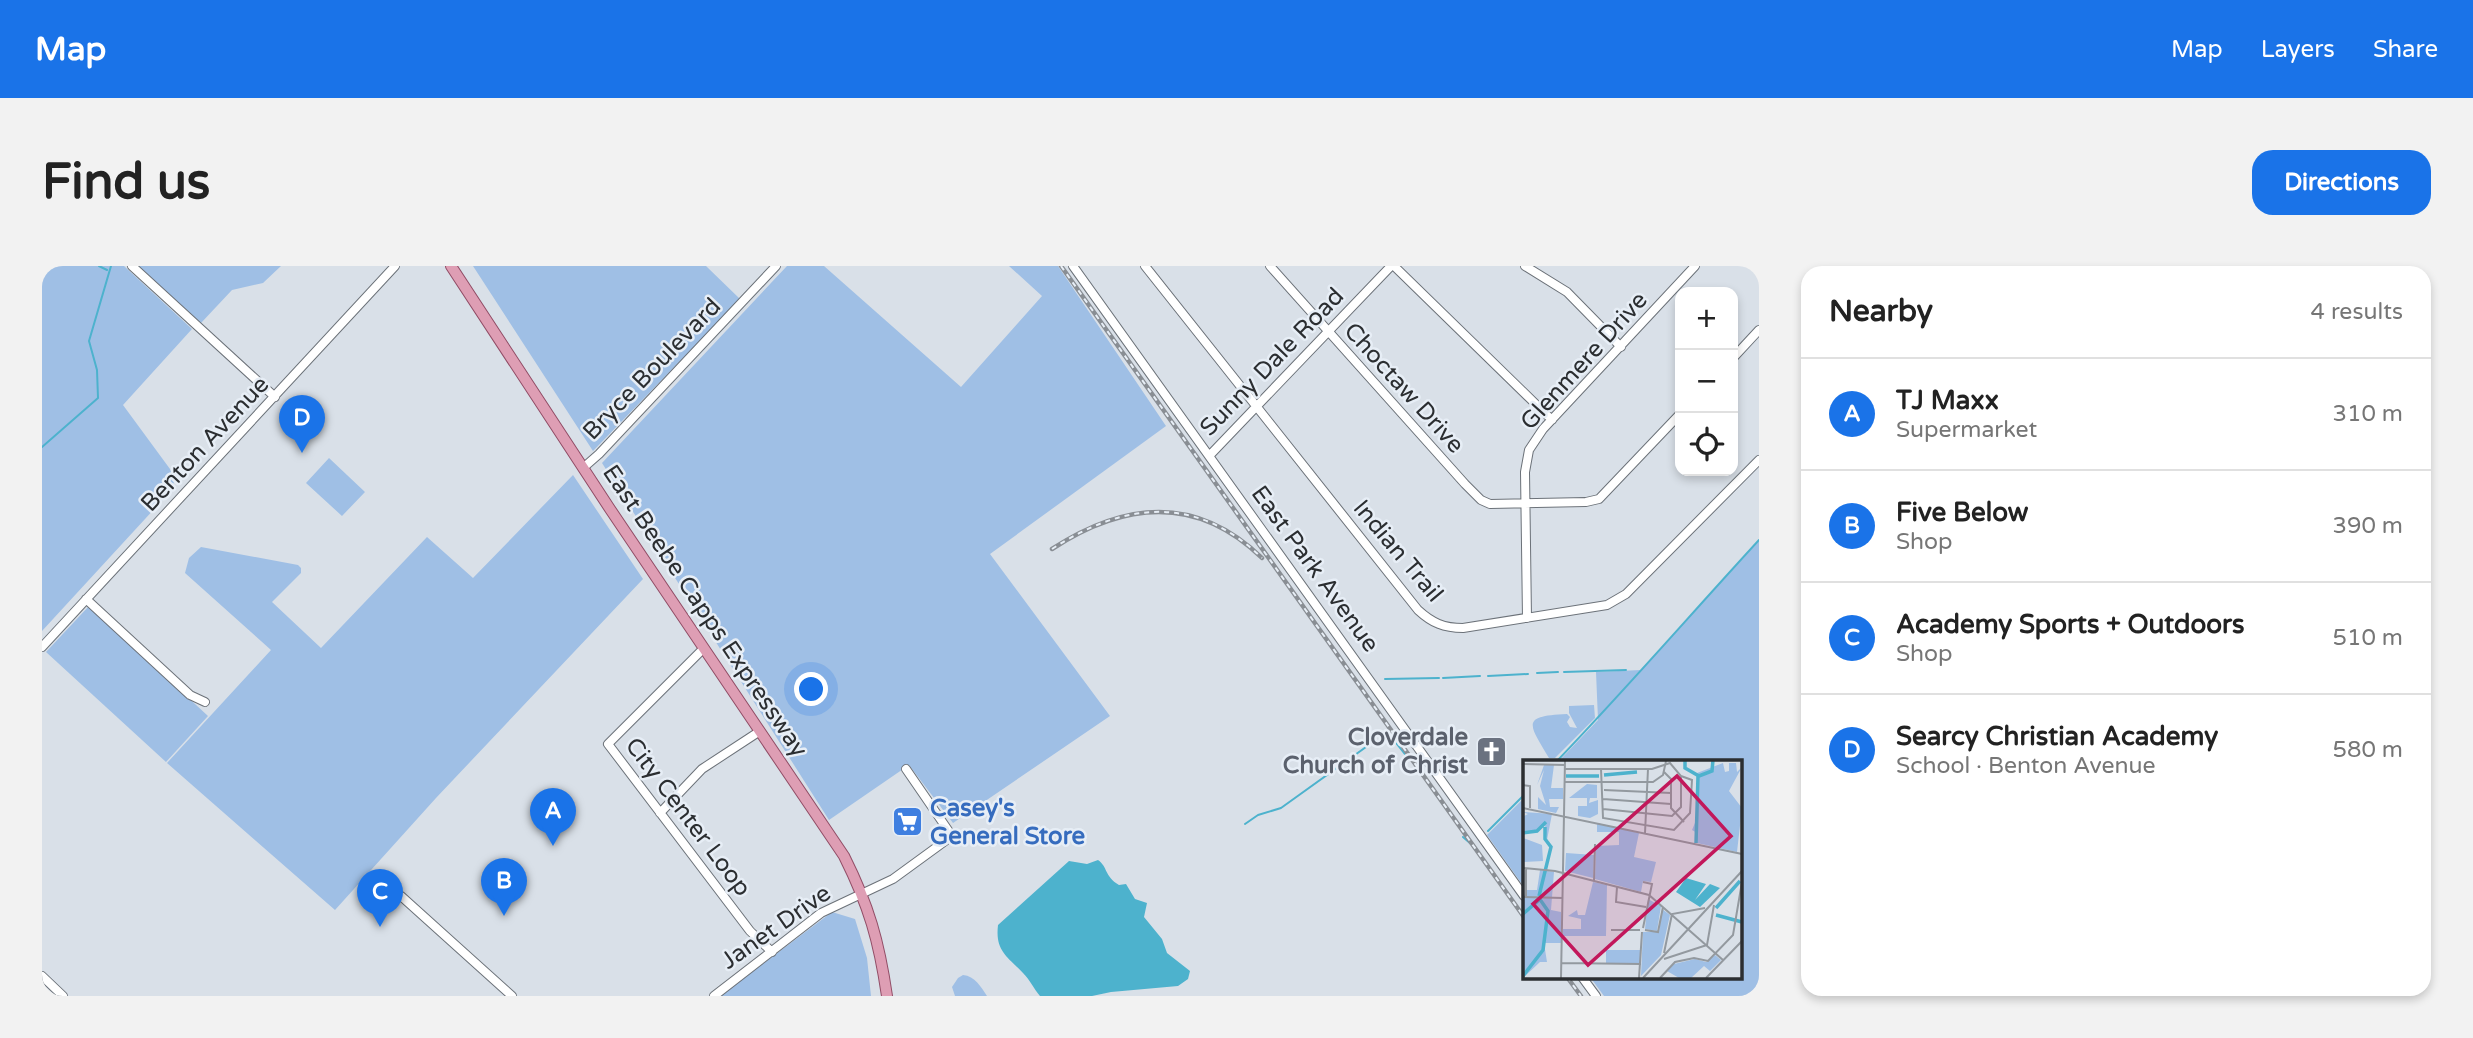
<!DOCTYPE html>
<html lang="en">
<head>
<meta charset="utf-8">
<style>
  body { margin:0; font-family:"Varela Round",sans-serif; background:#f2f2f2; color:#222 }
  .controls { position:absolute; right:21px; top:21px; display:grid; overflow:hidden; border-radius:14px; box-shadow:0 4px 10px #0003 }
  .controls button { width:63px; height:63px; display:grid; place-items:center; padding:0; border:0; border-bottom:2px solid #e0e0e0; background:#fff; color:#222; font:35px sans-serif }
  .you { position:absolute; left:770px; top:424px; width:24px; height:24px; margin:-18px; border:5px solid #fff; border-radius:50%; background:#1a73e8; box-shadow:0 0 0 10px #1a73e833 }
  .badge { display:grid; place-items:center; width:46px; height:46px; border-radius:50%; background:#1a73e8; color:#fff; font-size:23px; font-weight:700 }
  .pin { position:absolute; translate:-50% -58px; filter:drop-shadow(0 2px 4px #0008) }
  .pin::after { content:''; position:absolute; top:37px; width:24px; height:21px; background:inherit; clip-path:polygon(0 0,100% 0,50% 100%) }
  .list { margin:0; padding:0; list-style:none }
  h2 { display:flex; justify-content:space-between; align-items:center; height:91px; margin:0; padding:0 28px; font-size:30px }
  h2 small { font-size:23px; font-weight:400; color:#767676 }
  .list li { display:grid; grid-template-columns:46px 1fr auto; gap:21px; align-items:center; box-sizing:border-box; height:112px; padding:0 28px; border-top:2px solid #e0e0e0 }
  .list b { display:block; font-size:26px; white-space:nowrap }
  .list p { margin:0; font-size:23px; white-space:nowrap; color:#767676 }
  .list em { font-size:23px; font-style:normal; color:#767676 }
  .icon { flex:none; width:38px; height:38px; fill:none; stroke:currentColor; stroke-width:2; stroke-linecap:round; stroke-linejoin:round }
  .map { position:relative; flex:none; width:1717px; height:730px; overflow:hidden; border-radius:21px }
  header { display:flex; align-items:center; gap:42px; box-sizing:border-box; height:98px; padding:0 35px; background:#1a73e8; color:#fff }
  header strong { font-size:33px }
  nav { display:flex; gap:38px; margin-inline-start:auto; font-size:24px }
  .intro { display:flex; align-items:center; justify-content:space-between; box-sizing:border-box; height:168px; padding:0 42px }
  h1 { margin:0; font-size:49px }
  .button { padding:18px 32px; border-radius:21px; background:#1a73e8; color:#fff; font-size:24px; font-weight:700 }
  main { display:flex; gap:42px; padding:0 42px }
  aside { flex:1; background:#fff; border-radius:21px; box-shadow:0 4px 10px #0003 }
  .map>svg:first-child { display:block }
</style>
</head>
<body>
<header>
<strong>Map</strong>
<nav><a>Map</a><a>Layers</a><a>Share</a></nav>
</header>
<div class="intro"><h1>Find us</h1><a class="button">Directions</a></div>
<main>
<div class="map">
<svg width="1717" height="730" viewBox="0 0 1717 730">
  <rect width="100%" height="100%" fill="#d9e0e8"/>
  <!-- green -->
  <path fill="#9fbfe5" d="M0,0h82l68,63 -69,76 47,64 4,13 -6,12 -126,137z
    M96,0h143l-18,17 -31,7 -31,33z
    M431,0h233l34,33 -147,152z
    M745,0h37l137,121 81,-91 -33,-30h49l108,160 -176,128 120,162 -157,107 -44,-58 -80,55 -227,-357z
    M287,192l36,34 -23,24 -36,-33z
    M531,209l70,104 -207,219 -101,112 -168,-147 104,-113 -86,-77 4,-15 12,-11 97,18 3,3v5l-29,29 49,46 106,-111 46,41z
    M1717,275v455h-155l-14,-19h150v-216h-181l39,-41 -2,-48 45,-2z
    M47,340l119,110 -42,46 -120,-110z
    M1552,439l1,13 -40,40h-6c-20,-34 -29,-42 18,-44l3,3 -3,5 3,5 7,1 -8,-15v-7z
    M1482,532v89l-37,-52z
    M790,646l23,7 12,39 4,38h-151z
    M921,709c12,1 18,12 24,21h-32l-3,-9 6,-9z"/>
  <!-- water -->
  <path fill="#4db2cd" d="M1056,594c10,7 6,16 21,25l7,-1 9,15 12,4 -3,14 18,22 5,14 23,18 -2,8 -10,7 -67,6 -19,4h-52c-6,-7 -10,-16 -17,-23 -16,-17 -28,-22 -25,-48l71,-64 18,3z"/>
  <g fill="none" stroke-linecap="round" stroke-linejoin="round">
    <!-- stream -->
    <path stroke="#4db2cd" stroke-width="2" d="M57,0l8,4
      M0,181l56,-49 -1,-28 -8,-29 22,-75
      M1522,406l62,-2
      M1495,407l21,-1
      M1446,410l40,-2
      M1401,412l37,-2
      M1343,413l54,-1
      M1339,471l8,-3 19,24
      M1515,495c69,-72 134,-147 202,-221
      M1203,558l13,-9 23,-7 85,-61
      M1446,565l36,-36
      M1421,571l8,7"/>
    <defs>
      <path id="minor" d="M90,0l143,131
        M1031,0l451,630
        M1103,0l273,344c14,13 26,18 45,18l144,-23 19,-11 133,-134
        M1228,0l195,218 16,16 9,4 96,-2 13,-3 81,-85
        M1352,0l158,154
        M1483,0l42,26 54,55
        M1691,92l26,-28
        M1168,189l181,-189
        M541,202l16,-14 177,-188
        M44,333l104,96 15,7
        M1485,352l-2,-146 4,-22 14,-21 152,-163
        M0,381l353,-381
        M662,382l-96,96 142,187 22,21
        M618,547l42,-44 58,-38
        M359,630l111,100
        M0,710l21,20
        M1540,711l14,19
        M672,730l107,-83 72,-34 59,-43 -46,-67"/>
      <path id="major" d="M409,0l159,243 234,347c25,50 35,85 43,140"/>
    </defs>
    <!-- minor casing -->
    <use href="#minor" stroke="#6c7279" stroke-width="10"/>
    <!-- major casing -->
    <use href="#major" stroke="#914d66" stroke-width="12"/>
    <!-- minor -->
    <use href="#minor" stroke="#fff" stroke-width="8"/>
    <!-- major -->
    <use href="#major" stroke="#de9eb4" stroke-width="10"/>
    <defs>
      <path id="rail" d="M1019,0l463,651
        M1010,283c72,-47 144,-55 210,9
        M1525,711l14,19"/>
    </defs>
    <!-- rail casing -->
    <use href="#rail" stroke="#898e94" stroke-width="4.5"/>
    <!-- rail -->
    <use href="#rail" stroke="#e7eef6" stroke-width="2" stroke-dasharray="5" stroke-linecap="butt"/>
  </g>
  <!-- icons -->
  <defs>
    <symbol id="church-square" viewBox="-11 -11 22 22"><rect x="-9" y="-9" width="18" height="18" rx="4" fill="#6b7280" stroke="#e7eef6"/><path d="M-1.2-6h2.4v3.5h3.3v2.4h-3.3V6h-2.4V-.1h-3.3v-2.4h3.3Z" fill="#fff"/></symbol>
    <symbol id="supermarket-square" viewBox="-11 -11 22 22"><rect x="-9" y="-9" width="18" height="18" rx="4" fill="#3f7fe0" stroke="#e7eef6"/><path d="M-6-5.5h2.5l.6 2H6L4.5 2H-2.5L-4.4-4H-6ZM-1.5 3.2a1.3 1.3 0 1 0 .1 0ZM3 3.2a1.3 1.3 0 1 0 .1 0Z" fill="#fff"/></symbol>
  </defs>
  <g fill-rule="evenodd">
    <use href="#church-square" x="1432" y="468" width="35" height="35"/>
    <use href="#supermarket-square" x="848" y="538" width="35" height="35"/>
  </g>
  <g text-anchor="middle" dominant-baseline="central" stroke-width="5" stroke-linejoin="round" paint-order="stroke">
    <!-- street labels -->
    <g font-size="24" fill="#2b2e31" stroke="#e7eef6">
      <text transform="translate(1542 95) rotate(-48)">Glenmere Drive</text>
      <text transform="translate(1230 96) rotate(-46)">Sunny Dale Road</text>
      <text transform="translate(610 103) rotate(-46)">Bryce Boulevard</text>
      <text transform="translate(1362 122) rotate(48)">Choctaw Drive</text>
      <text transform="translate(163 178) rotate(-47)">Benton Avenue</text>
      <text transform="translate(1356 285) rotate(50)">Indian Trail</text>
      <text transform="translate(1273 303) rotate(54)">East Park Avenue</text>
      <text transform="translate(663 345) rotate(56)">East Beebe Capps Expressway</text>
      <text transform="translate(646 551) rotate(53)">City Center Loop</text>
      <text transform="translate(734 661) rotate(-35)">Janet Drive</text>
    </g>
    <!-- worship labels -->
    <g font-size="24" font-weight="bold" fill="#5b616d" stroke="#e7eef6" text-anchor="end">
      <text x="1426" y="471">Cloverdale<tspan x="1426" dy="28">Church of Christ</tspan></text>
    </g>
    <!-- shop labels -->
    <g font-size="24" font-weight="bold" fill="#366cbe" stroke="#e7eef6" text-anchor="start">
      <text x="888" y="542">Casey's<tspan x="888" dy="28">General Store</tspan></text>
    </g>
  </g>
  <!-- overview -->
  <g transform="translate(1481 494)">
    <rect width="219" height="219" fill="#d9e0e8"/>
    <path d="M200,3l2,9 4,-1v-8h7l1,9 5,-5 -13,24 13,17 -5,44 -40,-9v-10l-5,-3 5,-12v-45zM21,5h10l-3,23h12v11h-14l1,8h9l-3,6 -18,-4v-12l8,8 -6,-19 4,-16 -7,15zM64,24l10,1v13h-7l-1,5 9,-3v14l-8,4 -12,-2v-10h9v-8h-18zM0,52l29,2 -5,26 -2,-15 -8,7 -14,2 1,-18 4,-2zM74,63l42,10 -5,24 22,5 -5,20 -8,-1 -2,11 -46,-13 1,-33 23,-1v-13h-22zM0,78l19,7 1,16 -20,1zM43,93l28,2 -1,23 -28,-7zM17,110l14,2 -3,38 10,2v31h-17l3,19h-7l-17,16v-80l4,-8h10zM70,122l14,3 -1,51h-43v-7h18v-10l-13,-3 9,-6 1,5h7zM125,139l13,7 -4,25 -12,-2zM139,149l8,6 -9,40 -20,21 2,-44h16zM83,190h35l-1,14 -34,-1zM192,195l6,5 -11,11 -6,-5 -13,12h-12l-12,-7 7,-7 21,-5 11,3z" fill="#9fbfe5"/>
    <path d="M163,118l20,6 -11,16 15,-16 10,4 -20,19 -24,-15z" fill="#4db2cd"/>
    <path fill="none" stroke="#4db2cd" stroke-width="3.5" d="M162,0v8l14,8 13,-5 1,-11M81,15l33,-3M43,16h33M0,73l14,-2 9,-9M173,83l2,-67M16,136l12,-49 -6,-8v-12M193,148l24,-27M0,154l16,-14M193,155l26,7M0,216l20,-26 5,-39 -9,-13"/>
    <path fill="none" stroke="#93999f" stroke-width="2" d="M0,4l42,1M41,9h88l18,-6 11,13v31l-9,9 -69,-7M78,9l2,49 71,12 16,-17 2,-33 -11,-4M141,12l7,7v29l13,14M41,22h89l10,-7 3,-14M0,25l7,1v22M81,30l67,3M80,39l68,5M0,48l219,46M122,73l3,-64M0,108l32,3 94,24 74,65M71,121l1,-37M94,127l-1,15 30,5M0,137l40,1M3,137v-28M120,168l9,-44 -9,-2M88,170h29M122,170l13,2 5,-25M141,193l8,-39 33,-6M141,199l43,-14 7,-40M39,203l79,1M38,218l4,-218M116,218l3,-46M120,218l99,-107M137,218l15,-16 19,-4 14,3 25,-26 9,-53M183,218l36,-37"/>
    <path fill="#c2185b" fill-opacity="0.15" stroke="#c2185b" stroke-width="3.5" d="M154,16l54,60 -143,129 -55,-61z"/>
    <rect width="219" height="219" fill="none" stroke="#2b2e31" stroke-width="3.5"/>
  </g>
</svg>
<div class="controls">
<button>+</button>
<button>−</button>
<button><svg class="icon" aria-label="locate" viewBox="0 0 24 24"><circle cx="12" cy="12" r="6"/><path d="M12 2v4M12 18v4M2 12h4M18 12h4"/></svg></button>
</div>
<div class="you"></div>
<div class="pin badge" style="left:511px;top:580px">A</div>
<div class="pin badge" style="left:462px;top:650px">B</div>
<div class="pin badge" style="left:338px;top:661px">C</div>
<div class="pin badge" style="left:260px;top:187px">D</div>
</div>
<aside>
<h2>Nearby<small>4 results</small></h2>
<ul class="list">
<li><span class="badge">A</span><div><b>TJ Maxx</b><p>Supermarket</p></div><em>310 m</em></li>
<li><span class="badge">B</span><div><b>Five Below</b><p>Shop</p></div><em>390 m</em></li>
<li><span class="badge">C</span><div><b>Academy Sports + Outdoors</b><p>Shop</p></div><em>510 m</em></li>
<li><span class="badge">D</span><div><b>Searcy Christian Academy</b><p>School · Benton Avenue</p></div><em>580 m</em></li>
</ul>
</aside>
</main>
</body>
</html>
